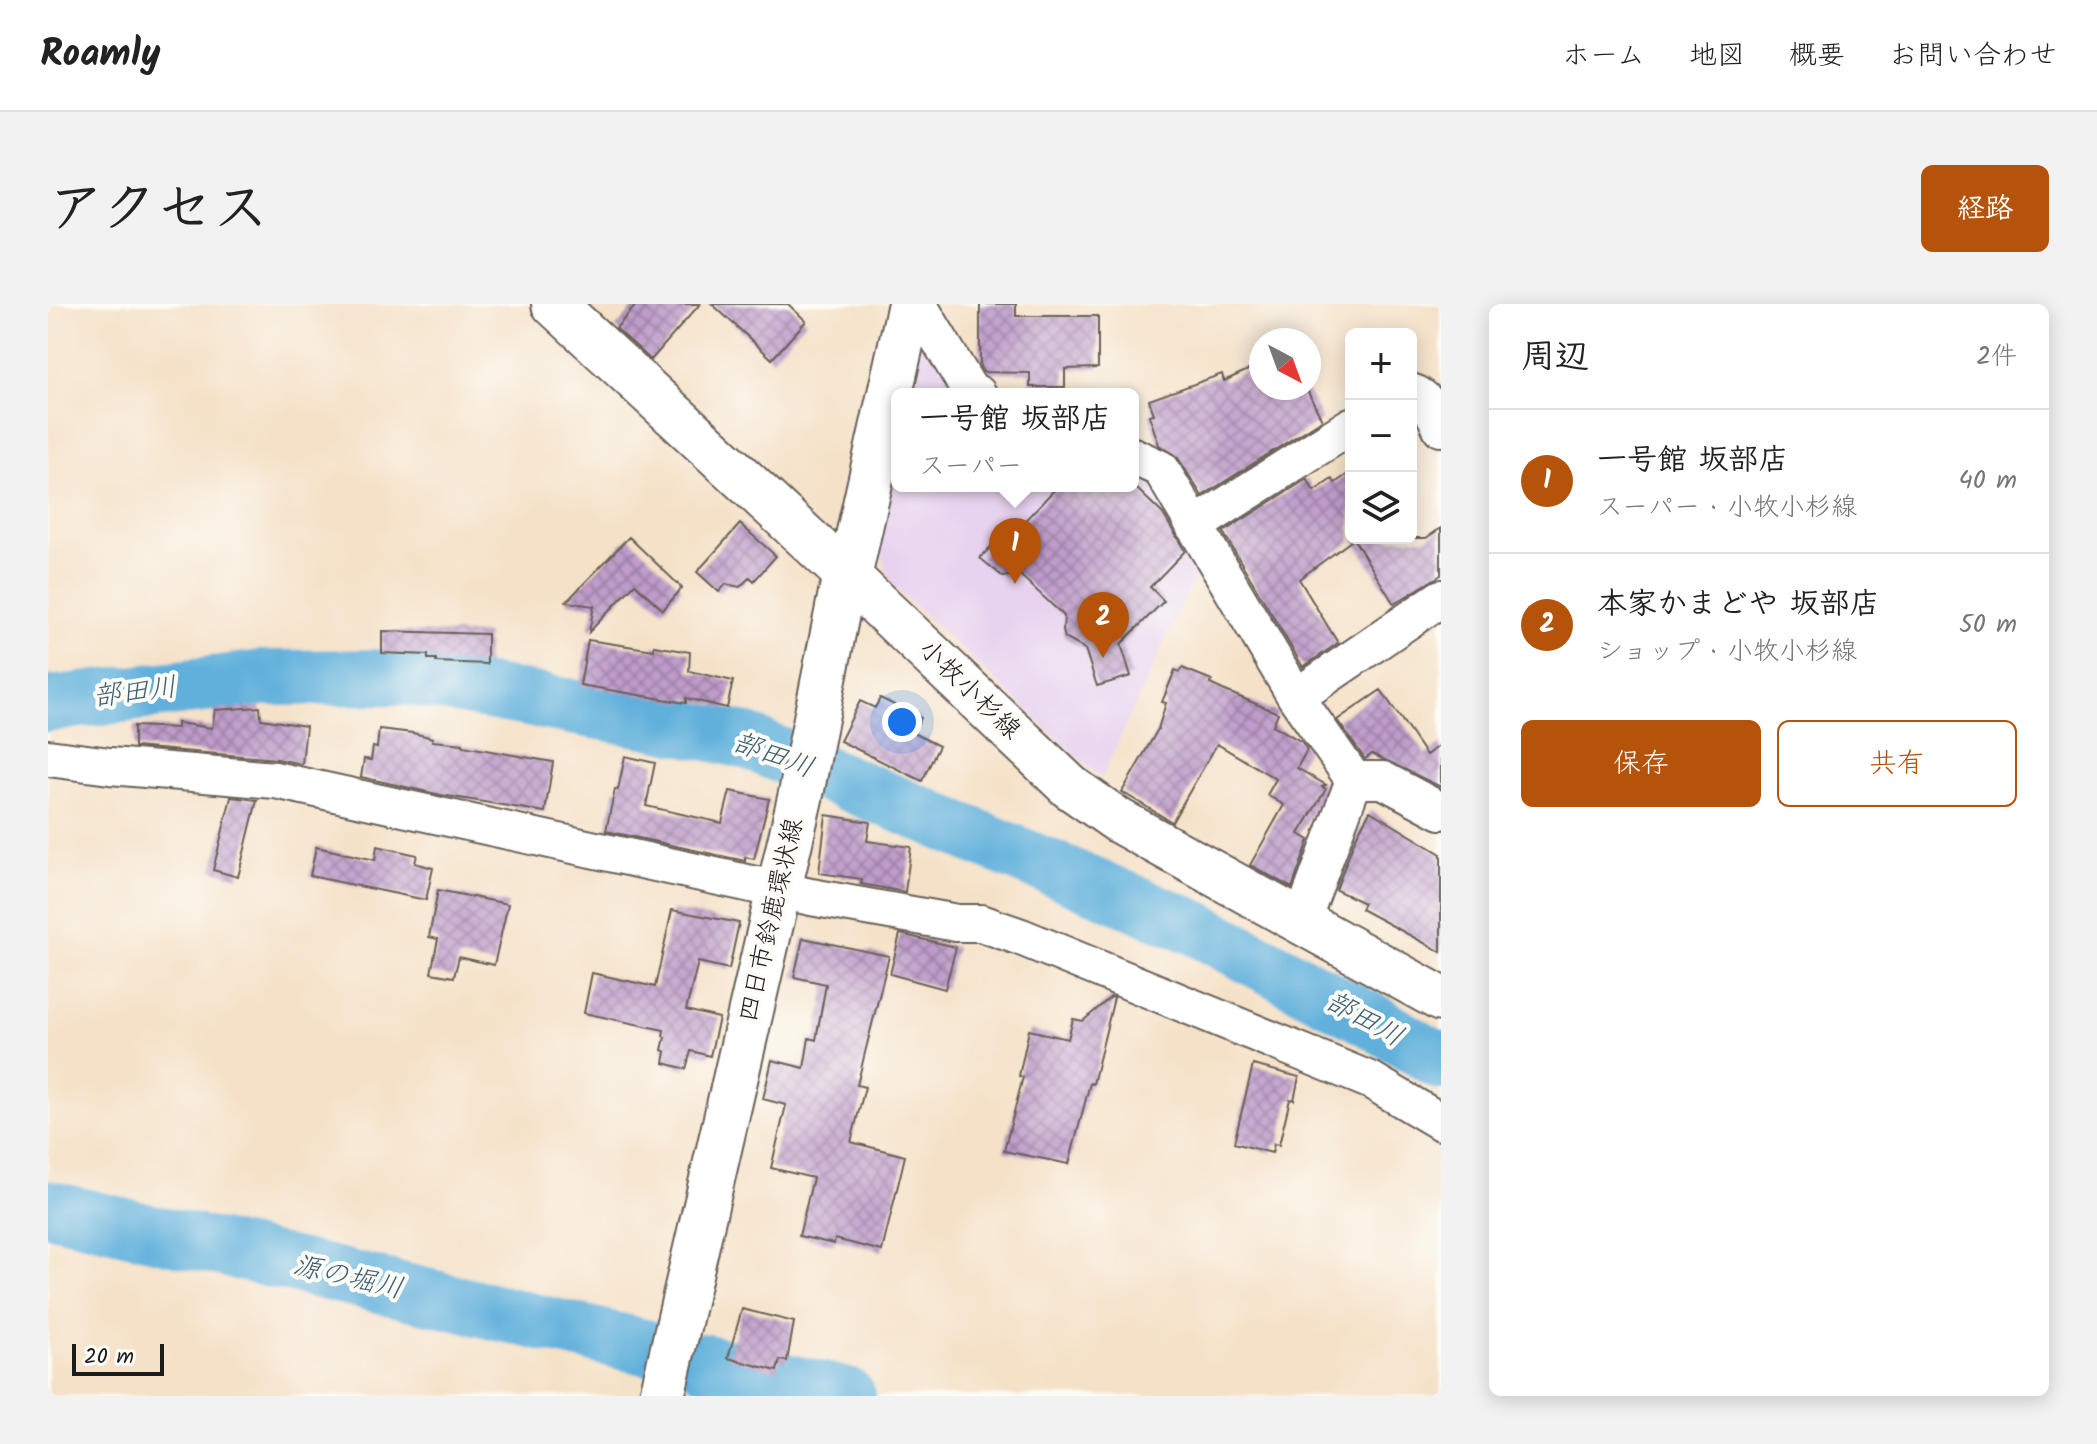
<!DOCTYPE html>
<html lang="ja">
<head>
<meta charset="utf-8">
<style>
  body { margin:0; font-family:Kalam,"Klee One",sans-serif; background:#f2f2f2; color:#222 }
  .controls { position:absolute; right:24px; top:24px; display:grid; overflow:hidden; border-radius:12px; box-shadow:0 4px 20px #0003 }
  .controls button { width:72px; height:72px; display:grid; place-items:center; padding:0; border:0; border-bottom:2px solid #e0e0e0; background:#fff; color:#222; font:40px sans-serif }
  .compass { position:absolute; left:1201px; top:24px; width:72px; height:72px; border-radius:50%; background:#fff; box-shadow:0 4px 20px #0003; rotate:139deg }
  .scale { position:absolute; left:24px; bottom:20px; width:92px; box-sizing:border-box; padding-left:8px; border:4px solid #1c1c1c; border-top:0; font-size:22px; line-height:28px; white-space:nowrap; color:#1c1c1c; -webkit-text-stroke:6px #fdfcf7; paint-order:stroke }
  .you { position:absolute; left:854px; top:418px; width:28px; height:28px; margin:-20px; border:6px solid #fff; border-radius:50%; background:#1a73e8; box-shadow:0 0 0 12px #1a73e833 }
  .badge { display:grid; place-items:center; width:52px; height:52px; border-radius:50%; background:#b45309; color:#fff; font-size:26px; font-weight:700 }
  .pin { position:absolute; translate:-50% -66px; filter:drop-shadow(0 2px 4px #0008) }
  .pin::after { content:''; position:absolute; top:42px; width:28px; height:24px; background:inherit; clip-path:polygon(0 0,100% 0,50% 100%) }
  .popup { position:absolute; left:843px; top:84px; width:248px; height:104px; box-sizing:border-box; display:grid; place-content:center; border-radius:12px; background:#fff; filter:drop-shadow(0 2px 6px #0005); font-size:26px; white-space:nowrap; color:#767676 }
  .popup b { font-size:30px; color:#222 }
  .popup::after { content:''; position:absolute; left:50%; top:100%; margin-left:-16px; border:16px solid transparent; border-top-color:#fff }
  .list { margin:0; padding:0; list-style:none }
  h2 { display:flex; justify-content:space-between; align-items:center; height:104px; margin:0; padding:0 32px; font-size:34px }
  h2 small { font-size:26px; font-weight:400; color:#767676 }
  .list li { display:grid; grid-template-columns:52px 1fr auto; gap:24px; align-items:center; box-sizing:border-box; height:144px; padding:0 32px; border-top:2px solid #e0e0e0 }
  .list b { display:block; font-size:30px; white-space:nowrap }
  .list p { margin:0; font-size:26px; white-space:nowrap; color:#767676 }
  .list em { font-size:26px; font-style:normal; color:#767676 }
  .actions { display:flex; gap:16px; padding:24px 32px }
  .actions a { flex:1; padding:18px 0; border:2px solid #b45309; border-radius:12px; text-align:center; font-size:28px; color:#b45309 }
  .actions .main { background:#b45309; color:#fff }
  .icon { flex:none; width:44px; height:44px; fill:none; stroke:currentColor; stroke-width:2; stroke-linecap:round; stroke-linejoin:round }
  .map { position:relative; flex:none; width:1393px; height:1092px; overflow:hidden; border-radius:12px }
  header { display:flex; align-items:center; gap:48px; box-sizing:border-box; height:112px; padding:0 40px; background:#fff; border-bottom:2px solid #e0e0e0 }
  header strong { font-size:38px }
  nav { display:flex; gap:44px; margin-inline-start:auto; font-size:28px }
  .intro { display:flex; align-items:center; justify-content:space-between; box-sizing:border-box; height:192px; padding:0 48px }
  h1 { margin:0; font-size:56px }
  .button { padding:20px 36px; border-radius:12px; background:#b45309; color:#fff; font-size:28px; font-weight:700 }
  main { display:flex; gap:48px; padding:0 48px }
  aside { flex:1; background:#fff; border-radius:12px; box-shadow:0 4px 20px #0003 }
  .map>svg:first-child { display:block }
</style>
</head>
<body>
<header>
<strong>Roamly</strong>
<nav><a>ホーム</a><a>地図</a><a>概要</a><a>お問い合わせ</a></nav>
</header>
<div class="intro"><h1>アクセス</h1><a class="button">経路</a></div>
<main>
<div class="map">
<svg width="1393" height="1092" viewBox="0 0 1393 1092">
  <defs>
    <pattern id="building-cross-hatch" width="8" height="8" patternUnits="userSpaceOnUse" patternTransform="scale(2)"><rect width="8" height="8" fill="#bf9cca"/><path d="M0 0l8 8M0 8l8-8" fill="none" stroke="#9a7ea3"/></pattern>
  </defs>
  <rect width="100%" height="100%" fill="#fdfcf7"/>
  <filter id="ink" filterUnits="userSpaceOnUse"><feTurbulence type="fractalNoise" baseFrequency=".0125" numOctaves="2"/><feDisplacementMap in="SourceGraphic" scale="16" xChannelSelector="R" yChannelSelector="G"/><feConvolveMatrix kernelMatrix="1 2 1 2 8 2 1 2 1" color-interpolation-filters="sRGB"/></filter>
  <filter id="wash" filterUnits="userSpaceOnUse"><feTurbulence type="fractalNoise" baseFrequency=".006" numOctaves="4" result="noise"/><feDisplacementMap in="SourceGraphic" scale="32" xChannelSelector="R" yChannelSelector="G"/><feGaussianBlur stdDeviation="1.8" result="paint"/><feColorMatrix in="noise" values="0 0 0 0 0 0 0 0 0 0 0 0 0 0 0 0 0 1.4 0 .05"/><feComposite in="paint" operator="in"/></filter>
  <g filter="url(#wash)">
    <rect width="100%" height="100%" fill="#f5e1c7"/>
    <!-- built -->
    <path fill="#e7d2ef" d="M874,29l38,61h-52z
      M849,142v40h236v-18l15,6 56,82 -103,223 -210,-195 -14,-45z"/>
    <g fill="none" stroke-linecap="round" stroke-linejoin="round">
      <!-- river -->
      <path stroke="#61b0db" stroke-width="56" d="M0,400l213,-26 144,-1 261,47 80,17 450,187 182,96 63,38
        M0,904l601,140
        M654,1057l146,35"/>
    </g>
    <g id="blocks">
      <!-- building -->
      <path fill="url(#building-cross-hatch)" d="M589,0h63l-49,56 -35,-32z
        M664,0h76l18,17 -34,38z
        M932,0h36v12h82v52l-33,1v18h-35v-14l-47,-1 -3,-5z
        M1213,60v24h45l16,32 -120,76 -24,-38 -19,-13 -10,-30 5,-1 -5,-14 73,-26 2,7z
        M1303,168v69l-52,38 39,64 -35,24 -80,-135 84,-53 7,12 18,-12 3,4z
        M1010,182h76l29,28 22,37 -35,36 14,14 -43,43 10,32 -34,10 -12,-37 -20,-11 -2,-7 1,-15 -45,-42 -16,3 -23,-19 28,-29 4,5z
        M692,220l36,32 -22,25 -4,-4 -10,10 -14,-3 -7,8 -22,-20z
        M1393,224v47l-47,29 -41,-66h73z
        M581,233l53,51 -19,22 -28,-26 -46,48 5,-26 -28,-4z
        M334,327l105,3v30l-51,-2v-3h-8v-4l-46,-2z
        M540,336l66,10v-4l36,6 -1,19 44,10 -6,27 -41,-10v5l-106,-18z
        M1134,364l30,12 -2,4 13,6 55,23 -5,12 29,17 5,8 -10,18 29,17 -4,2 4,2 -27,45 10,6 -17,48 -42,-23 34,-60 -17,-10 9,-16 -59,-35 -45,78 -50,-30 36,-63 8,-26 -4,-1 13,-32 4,2z
        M1333,386l45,65 15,-11v43l-69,-33 -7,5 -28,-39z
        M832,394l41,20 -8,15 26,13 -17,35 -82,-40 20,-40 15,7z
        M212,403l1,12 45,7 -4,38 -25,-5 -143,-12v-21l43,2v-5l35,5 3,-18z
        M331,425l34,4 20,5 -1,3 31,3v2l90,16 -8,50 -104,-17 -80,-18 3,-18 7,1 2,-13 4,1z
        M577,452l30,7 -9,43 76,17 8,-32 39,8 -15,60 -9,-2v4l-139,-30 9,-42 3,1z
        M183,493l26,3 -19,77 -25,-7z
        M1322,507l71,43v98l-80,-43 3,-6 -28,-13 19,-51z
        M778,511l44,7 -3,19 44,6 -6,45 -44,-8 1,-5 -43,-6z
        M329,542l40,9 -2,8 18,5 -7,32 -116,-24 6,-29 59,13z
        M390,586l70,14 -14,61 -35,-8 -5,20 -23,-4 7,-34 -9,-2z
        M624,606l67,13 -10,46 -31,-7 -12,48 33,8 -9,38 -19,-5 -5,18 -22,-6 2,-11 -4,-2 3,-13 -2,-1 1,-6 -80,-17 8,-40 63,14z
        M852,630l56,13 -11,42 -55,-15z
        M755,634l86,18 -32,129 8,2 -14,55 54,14 -23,95 -47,-12 -1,5 -35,-8 14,-58 -42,-10 15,-63 -23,-6 9,-39 32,8 5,-30 7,2 10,-56 -32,-7z
        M1063,693l3,1 -21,86 -3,-1 -21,81 -65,-13 19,-74 -4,-1 10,-46 39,9 5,-20 10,2z
        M1205,761l46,12 -5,23 -4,-1 -11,46 -5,-1 -2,9 -38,-10z
        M694,1005l52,13 -7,39 -7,-1 -3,11 -49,-13z"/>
    </g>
  </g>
  <g filter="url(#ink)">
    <use href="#blocks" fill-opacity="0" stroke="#686158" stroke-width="2"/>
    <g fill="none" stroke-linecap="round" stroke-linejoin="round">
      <defs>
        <path id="street" d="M870,0l52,87 8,3
          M1363,88c17,5 23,21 30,36
          M1085,152l28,13 135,228 58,83
          M1146,222l157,-100
          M1248,393l145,-99
          M0,454l62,8 165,14 536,117 146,26h24l40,14 351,144 69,41
          M1306,476h29l58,31
          M1253,619l53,-143"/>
        <path id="secondary" d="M506,0l295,273 221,210 49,34 322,178"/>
        <path id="primary" d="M614,1092l139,-602 40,-201 8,-16 61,-273"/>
      </defs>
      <!-- street casing -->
      <use href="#street" stroke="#686158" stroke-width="40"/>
      <!-- secondary casing -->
      <use href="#secondary" stroke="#686158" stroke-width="48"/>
      <!-- primary casing -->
      <use href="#primary" stroke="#686158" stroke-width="48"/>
      <!-- street -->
      <use href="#street" stroke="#fff" stroke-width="36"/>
      <!-- secondary -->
      <use href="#secondary" stroke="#fff" stroke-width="44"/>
      <!-- primary -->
      <use href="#primary" stroke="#fff" stroke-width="44"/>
    </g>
  </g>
  <g text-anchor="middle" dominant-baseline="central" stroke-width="8" stroke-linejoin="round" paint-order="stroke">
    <!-- street labels -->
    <g font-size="26" fill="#1c1c1c" stroke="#fdfcf7">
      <text transform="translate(921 386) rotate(44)">小牧小杉線</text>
      <text transform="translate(724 616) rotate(-77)">四日市鈴鹿環状線</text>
    </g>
    <!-- water labels -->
    <g font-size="28" font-style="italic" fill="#3b5f72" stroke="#fdfcf7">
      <text transform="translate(87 389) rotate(-7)">部田川</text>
      <text transform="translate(725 452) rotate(20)">部田川</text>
      <text transform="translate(1316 716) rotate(29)">部田川</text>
      <text transform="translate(300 974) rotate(13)">源の堀川</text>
    </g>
  </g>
</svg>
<div class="controls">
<button>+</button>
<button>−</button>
<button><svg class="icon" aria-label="layers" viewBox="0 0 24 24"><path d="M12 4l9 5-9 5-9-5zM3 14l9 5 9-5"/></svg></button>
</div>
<svg class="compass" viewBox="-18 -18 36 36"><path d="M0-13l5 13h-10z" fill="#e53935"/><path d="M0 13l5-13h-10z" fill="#767676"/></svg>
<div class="scale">20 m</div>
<div class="you"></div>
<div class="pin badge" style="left:967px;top:280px">1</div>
<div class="popup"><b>一号館 坂部店</b>スーパー</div>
<div class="pin badge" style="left:1055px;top:354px">2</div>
</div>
<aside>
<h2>周辺<small>2件</small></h2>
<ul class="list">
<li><span class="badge">1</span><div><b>一号館 坂部店</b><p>スーパー · 小牧小杉線</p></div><em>40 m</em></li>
<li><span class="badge">2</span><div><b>本家かまどや 坂部店</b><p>ショップ · 小牧小杉線</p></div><em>50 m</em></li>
</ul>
<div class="actions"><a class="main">保存</a><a>共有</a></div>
</aside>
</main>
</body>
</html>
